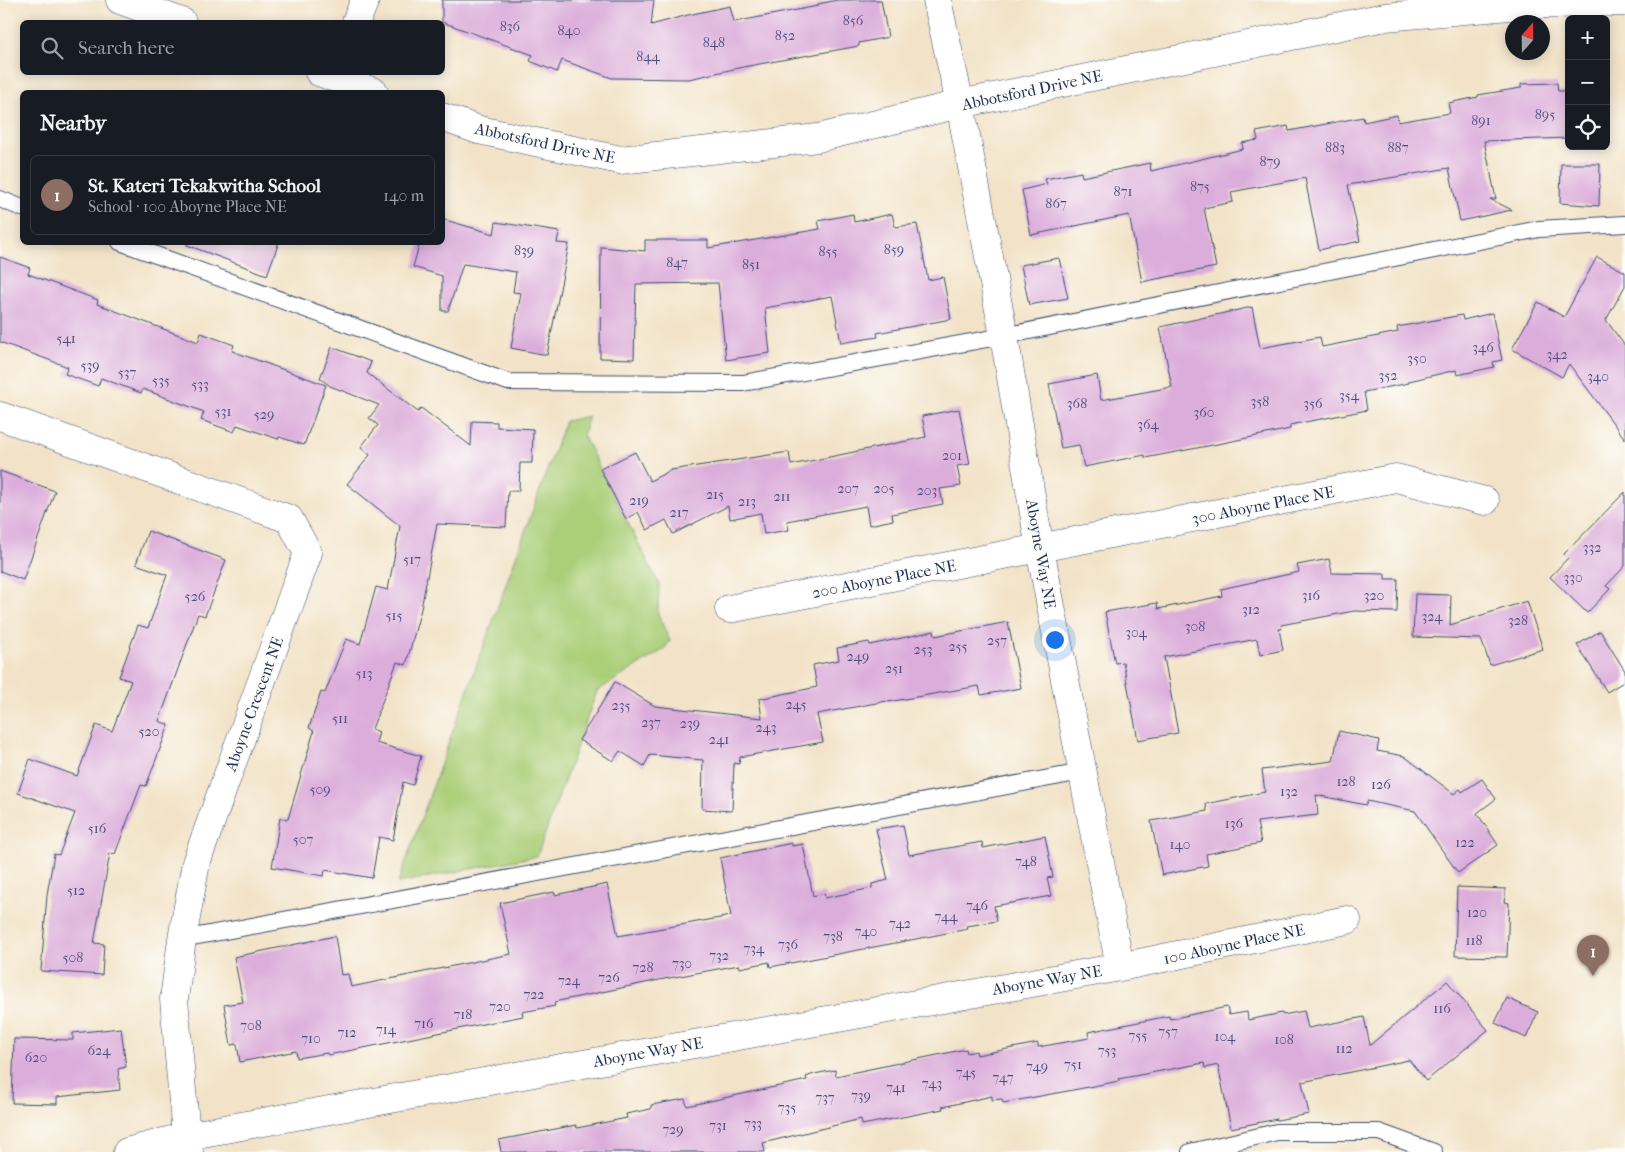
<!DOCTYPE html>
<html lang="en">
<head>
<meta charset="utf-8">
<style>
  body { margin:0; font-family:"IM FELL French Canon",serif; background:#242831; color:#f1f3f6 }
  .controls { position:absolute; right:15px; top:15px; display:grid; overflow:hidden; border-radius:8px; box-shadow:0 2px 12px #0003 }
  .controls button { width:45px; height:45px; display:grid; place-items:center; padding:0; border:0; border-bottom:1px solid #363941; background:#171b24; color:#f1f3f6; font:25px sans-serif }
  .compass { position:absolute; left:1505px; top:15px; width:45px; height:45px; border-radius:50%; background:#171b24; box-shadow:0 2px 12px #0003; rotate:20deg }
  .you { position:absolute; left:1054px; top:639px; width:18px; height:18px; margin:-12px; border:4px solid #fff; border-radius:50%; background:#1a73e8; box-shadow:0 0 0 8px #1a73e833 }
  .badge { display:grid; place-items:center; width:32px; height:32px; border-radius:50%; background:#d690ce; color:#fff; font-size:16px; font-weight:700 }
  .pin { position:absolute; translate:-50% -41px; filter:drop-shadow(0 1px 2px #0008) }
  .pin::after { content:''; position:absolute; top:26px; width:18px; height:15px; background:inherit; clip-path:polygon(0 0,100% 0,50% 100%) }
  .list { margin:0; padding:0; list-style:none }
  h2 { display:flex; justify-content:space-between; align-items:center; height:65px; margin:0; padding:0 20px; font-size:21px }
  h2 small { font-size:16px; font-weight:400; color:#9ea1a6 }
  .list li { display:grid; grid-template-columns:32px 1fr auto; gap:15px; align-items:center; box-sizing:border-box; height:80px; margin:0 10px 10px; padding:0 10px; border:1px solid #363941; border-radius:8px }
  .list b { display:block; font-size:19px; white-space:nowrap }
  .list p { margin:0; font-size:16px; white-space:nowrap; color:#9ea1a6 }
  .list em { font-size:16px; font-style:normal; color:#9ea1a6 }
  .icon { flex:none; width:28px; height:28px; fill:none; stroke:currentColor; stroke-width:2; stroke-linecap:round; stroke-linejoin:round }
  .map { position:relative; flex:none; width:1625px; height:1152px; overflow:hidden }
  .search { position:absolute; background:#171b24; box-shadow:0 2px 12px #0003; left:20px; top:20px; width:425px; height:55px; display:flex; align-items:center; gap:12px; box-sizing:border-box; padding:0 18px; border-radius:8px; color:#9ea1a6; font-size:19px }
  .panel { position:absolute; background:#171b24; box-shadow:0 2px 12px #0003; left:20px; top:90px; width:425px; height:155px; border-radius:8px }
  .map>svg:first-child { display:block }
</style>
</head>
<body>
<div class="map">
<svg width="1625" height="1152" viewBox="0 0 1625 1152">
  <rect width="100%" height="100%" fill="#fdfcf7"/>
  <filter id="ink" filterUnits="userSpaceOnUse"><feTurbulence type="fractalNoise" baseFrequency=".02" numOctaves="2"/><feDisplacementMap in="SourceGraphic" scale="10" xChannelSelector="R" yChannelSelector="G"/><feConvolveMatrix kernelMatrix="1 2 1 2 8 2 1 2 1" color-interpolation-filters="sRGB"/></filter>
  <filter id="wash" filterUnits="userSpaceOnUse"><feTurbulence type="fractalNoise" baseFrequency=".0096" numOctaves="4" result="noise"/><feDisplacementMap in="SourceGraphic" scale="20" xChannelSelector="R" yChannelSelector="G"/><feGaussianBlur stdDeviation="1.12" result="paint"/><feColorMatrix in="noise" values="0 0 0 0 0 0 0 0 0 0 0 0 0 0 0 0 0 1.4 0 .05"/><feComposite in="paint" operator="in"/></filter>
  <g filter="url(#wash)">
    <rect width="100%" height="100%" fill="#f2e3c8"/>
    <!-- green -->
    <path fill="#abcf79" stroke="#637f6c" d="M589,416l-6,19 76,149 -1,30 12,27 -7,9 -66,41 -60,165 -139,27 167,-462z"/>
    <g id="blocks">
      <!-- building -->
      <path fill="#dbaddb" d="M442,0h212l-3,25 37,-10 42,-9 4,16 84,-16v-2l19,-4h44l7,37 -29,6v3l-116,21 -54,12 -77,-1 -50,-18 -5,12 -27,-11 3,-6 -91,-33z
        M1557,83l1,8h11v47l-85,3 12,58h-6l22,11 -52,11 -11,-53 -101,17 12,56 -41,9 -14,-72 -74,14 2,10 -29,6 12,59 -74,15 -13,-67 -98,20 -9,-45 25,-6 -2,-5 36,-7 1,5 68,-14 1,8 92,-22 -1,-6 16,-3 -2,-8 32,-6 1,5 74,-14 1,5 33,-7 1,7 52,-9 -2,-10 30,-6v-2l43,-7v-4z
        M1561,164h39l-1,42 -39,-3z
        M853,214l1,8 38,-8 3,13 22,-3 11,56 15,-3 8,42 -74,14 1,4 -37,6 -9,-47 -67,12 5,45 -44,7 -8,-77 -82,1 -2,75 -34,-1 1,-111 44,4v-11h63v8l112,-19 -2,-8z
        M442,219l52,15 2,-12 63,10 -2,11 12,1 -22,111 -36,-7 10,-55 -8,-1 3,-20 -53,-8 -15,47h-6v-35l-29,-9 7,-25h22z
        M187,242h92l-12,33 -80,-30z
        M0,257l30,11 -2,6 70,26 -1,4 101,38 3,-9 33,12 -2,6 94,34 -22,60 -25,-8 -1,2 -41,-14 -3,7 -33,-12 3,-8 -61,-23 -2,4 -40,-15 -3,8 -33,-12 3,-7 -68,-25z
        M1597,257l28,15v14l-19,34 19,26v93l-56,-75 -7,13 -50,-28 26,-47 26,15z
        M1059,258l9,40 -39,7 -8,-40z
        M1252,307l8,41 60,-11 2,10 76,-15 -1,-5 65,-12 1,5 29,-7 10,47 -9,2 1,5 -37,8 -1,-5 -47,11v2l-45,9 3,18 -77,15v4l-67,14 -78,15v-3l-61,12 -5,-22 -18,3 -12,-64 48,-9 4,25 71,-13 -12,-60z
        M332,347l39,15 -4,11 51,39 3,-4 50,38 1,-25 25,1v5l36,2 -1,34h-12l-1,28h-11l-2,36 -69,-3 -16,85 -15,56 -9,-3 -25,67 7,3 -3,11 45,13 -8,29 -10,-3 -10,58 -14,-3 -7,41 -47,-8 -1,6 -52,-9 8,-49 8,1 26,-88 -5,-3 12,-36 4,1 21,-54 14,5 16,-57 12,3 12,-64 -53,-42 23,-29 -9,-8 17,-22 -9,-7 10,-13 -49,-19 -10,-8z
        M959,409l11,55 -13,2 4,20 -21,3 3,15 -51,10 1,6 -24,5 -3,-19 -79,15 2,9 -25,4 -3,-21 -31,6 -2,-13 -55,28 -7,-14 -19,10 -9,-18 -12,7 -26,-50 35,-17 15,29 21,-11 118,-18 2,13 135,-28 -4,-21z
        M0,471l55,20 -32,89 -23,-9z
        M1625,492v74l-19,20 4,3 -23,24 -37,-36 18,-19 -4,-4z
        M148,531l78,29 -21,56 -7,-2 -39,107 10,4 -23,61 -5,-1 -26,69 -5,-1 -16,90 10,1 -2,31 -61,-4 6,-76 7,-41 5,1 16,-42 -57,-20 12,-34 47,17 19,-51 16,6 19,-50 -12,-4 19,-52 10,3 19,-53 -31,-11z
        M1329,559l3,14 53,1v5h13l-1,33 -43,-1 -73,14 1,4h-3l4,21 -23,5 -3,-16 -93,18 14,76 -40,7 -15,-78 -8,1 -10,-51 52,-9 1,6 64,-13 -1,-7 78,-17 -2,-7z
        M1415,594l36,1 -1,30 77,-24 16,48 -53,16 -9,-26 -68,-2z
        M1008,622l13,66 -40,7 -2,-9 -91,16 -1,-1 -70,13 6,28 -83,15 -1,7 -5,-1 -2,48 -30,-2 1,-49 -53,-5 -6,11 -24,-15 -7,10 -34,-21 36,-58 40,24 107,12 -3,-19 58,-12 -4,-22 26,-5 -2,-12 32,-6 1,3 64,-14 1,5z
        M1600,631l25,40v10l-18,11 -30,-47z
        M1339,731l40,9 -2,11 27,5 50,38 6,-5 2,3 20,-13 14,20 -19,14 21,32 -40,28 -43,-62 -48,-10 -1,4 -50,-10 2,20 -61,7 4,21 -55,11 2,12 -46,9 -11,-54 56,-10 -1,-7 59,-12 -3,-22 71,-9z
        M903,825l6,30 73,-13 1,6 62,-12 8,41 -6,1 4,18 -57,10 3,15 -30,5 1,3 -198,38 -1,-5 -29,6 -1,-3 -75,14 -110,23 1,4 -33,6 1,4 -195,39 -1,-2 -30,5 -1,-7 -56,11 -3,-18 -6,1 -7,-40 19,-3 -9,-45 101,-21 6,39 7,-1 3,13 160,-33 -11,-51 54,-11 1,3 52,-11 11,52 113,-20 -11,-58 72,-15v3l11,-2 10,52 11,-3 1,5 47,-10v-4l16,-4 -12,-51z
        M1457,887l49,2 -2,13 5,1 -2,54 -52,-1z
        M1447,981l41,49 -62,51 -17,-21 -107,22 7,32 -32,6v-1l-46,9 -13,-63 -13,3 -1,-5 -86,16 1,2 -46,9 -70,13 -1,-4 -10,1v-4l-50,11 1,2 -81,16 -1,-6 -98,24 2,9h-264l-2,-12 77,-15 1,3 50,-10 -1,-4 25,-5v-4l34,-6 2,7 120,-26 -1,-3 8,-3 21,-4 1,6 130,-27 1,4 9,-2 1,4 61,-12v4l51,-9 -1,-6 81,-16 1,3 57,-12 2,8 18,-3 1,8 34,-7 1,2 21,-4 4,17 56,-11 6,28z
        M1507,998l31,14 -12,26 -31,-15z
        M121,1028l5,39 -8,2 2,21 -63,7v7l-45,-1 2,-64 59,1v-7z"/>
    </g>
  </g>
  <g filter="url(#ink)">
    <use href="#blocks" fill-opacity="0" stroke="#3b4a6e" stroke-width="1"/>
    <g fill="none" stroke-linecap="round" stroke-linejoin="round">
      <defs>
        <path id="service" d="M0,199l22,9
          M120,242l388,140 235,1 261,-47 535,-107 86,-5
          M182,939l900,-167
          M1190,1152l87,-20h102l55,20"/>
        <path id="minor" d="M120,0l62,22
          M937,0l23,104 44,232 36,213 80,418
          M356,22l9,-22
          M319,72l55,20
          M442,117l37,13 141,30 198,-22 142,-34 425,-87 136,-12 104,-3
          M0,416l289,103 19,34 -112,310 -14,76 -8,60 12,137 3,16
          M729,609l667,-131 89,23
          M127,1152l59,-16 934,-169 227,-47"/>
      </defs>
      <!-- service casing -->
      <use href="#service" stroke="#3b4a6e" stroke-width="18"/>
      <!-- minor casing -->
      <use href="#minor" stroke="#3b4a6e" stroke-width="29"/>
      <!-- service -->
      <use href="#service" stroke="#fff" stroke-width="16"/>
      <!-- minor -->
      <use href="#minor" stroke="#fff" stroke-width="28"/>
    </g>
  </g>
  <g text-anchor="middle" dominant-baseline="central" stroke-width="4.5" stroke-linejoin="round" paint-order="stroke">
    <!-- number labels -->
    <g font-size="14" fill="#4b4e7d">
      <text x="853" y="20">856</text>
      <text x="510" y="26">836</text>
      <text x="569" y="30">840</text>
      <text x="785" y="35">852</text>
      <text x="714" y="42">848</text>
      <text x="648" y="56">844</text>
      <text x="1545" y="114">895</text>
      <text x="1481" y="120">891</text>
      <text x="1335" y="147">883</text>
      <text x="1398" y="147">887</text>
      <text x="1270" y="161">879</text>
      <text x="1200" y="186">875</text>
      <text x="1123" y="191">871</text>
      <text x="1056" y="203">867</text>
      <text x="894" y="249">859</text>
      <text x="524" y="250">839</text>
      <text x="828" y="251">855</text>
      <text x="677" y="262">847</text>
      <text x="751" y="264">851</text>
      <text x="66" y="338">541</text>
      <text x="1483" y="347">346</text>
      <text x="1557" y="354">342</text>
      <text x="1417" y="358">350</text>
      <text x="90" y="365">539</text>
      <text x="127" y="372">537</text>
      <text x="1388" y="375">352</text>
      <text x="1598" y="376">340</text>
      <text x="161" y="380">535</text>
      <text x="200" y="384">533</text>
      <text x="1349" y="395">354</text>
      <text x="1260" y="401">358</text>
      <text x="1077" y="403">368</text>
      <text x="1313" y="403">356</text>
      <text x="223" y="411">531</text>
      <text x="1204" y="412">360</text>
      <text x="264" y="414">529</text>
      <text x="1148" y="424">364</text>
      <text x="952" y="455">201</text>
      <text x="848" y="488">207</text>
      <text x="884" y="488">205</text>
      <text x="927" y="490">203</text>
      <text x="715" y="494">215</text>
      <text x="782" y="496">211</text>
      <text x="639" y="500">219</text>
      <text x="747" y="501">213</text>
      <text x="679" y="512">217</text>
      <text x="1592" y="547">332</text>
      <text x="412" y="559">517</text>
      <text x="1573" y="577">330</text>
      <text x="1311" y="595">316</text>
      <text x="1374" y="595">320</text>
      <text x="195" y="596">526</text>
      <text x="1251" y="609">312</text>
      <text x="394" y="615">515</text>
      <text x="1432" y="616">324</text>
      <text x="1518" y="620">328</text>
      <text x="1195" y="626">308</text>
      <text x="1136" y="632">304</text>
      <text x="997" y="640">257</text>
      <text x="958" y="646">255</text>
      <text x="923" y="649">253</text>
      <text x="858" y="656">249</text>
      <text x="894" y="668">251</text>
      <text x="364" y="673">513</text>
      <text x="796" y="704">245</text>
      <text x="621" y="705">235</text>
      <text x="340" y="718">511</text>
      <text x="651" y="722">237</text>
      <text x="690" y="723">239</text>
      <text x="766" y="727">243</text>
      <text x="149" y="731">520</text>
      <text x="719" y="739">241</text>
      <text x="1346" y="781">128</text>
      <text x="1381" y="784">126</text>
      <text x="320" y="789">509</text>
      <text x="1289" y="791">132</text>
      <text x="1234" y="823">136</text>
      <text x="97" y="828">516</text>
      <text x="303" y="839">507</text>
      <text x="1465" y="842">122</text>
      <text x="1180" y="844">140</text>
      <text x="1026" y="861">748</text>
      <text x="76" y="890">512</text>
      <text x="977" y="905">746</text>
      <text x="1477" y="912">120</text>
      <text x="946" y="916">744</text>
      <text x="900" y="923">742</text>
      <text x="866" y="931">740</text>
      <text x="833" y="936">738</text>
      <text x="1474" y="940">118</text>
      <text x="788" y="944">736</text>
      <text x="754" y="948">734</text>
      <text x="719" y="955">732</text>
      <text x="73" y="957">508</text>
      <text x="682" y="963">730</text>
      <text x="643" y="967">728</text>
      <text x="609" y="977">726</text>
      <text x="569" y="980">724</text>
      <text x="534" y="994">722</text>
      <text x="500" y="1006">720</text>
      <text x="1442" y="1008">116</text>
      <text x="463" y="1014">718</text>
      <text x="424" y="1023">716</text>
      <text x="251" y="1025">708</text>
      <text x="386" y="1029">714</text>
      <text x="1168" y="1031">757</text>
      <text x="347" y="1032">712</text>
      <text x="1138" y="1035">755</text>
      <text x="1225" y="1036">104</text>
      <text x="311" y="1038">710</text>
      <text x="1284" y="1039">108</text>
      <text x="1344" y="1048">112</text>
      <text x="99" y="1050">624</text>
      <text x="1107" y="1050">753</text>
      <text x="36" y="1057">620</text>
      <text x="1073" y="1064">751</text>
      <text x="1037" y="1066">749</text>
      <text x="966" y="1072">745</text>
      <text x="1003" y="1077">747</text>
      <text x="932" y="1083">743</text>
      <text x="896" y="1087">741</text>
      <text x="861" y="1095">739</text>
      <text x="825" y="1097">737</text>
      <text x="787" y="1107">735</text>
      <text x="753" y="1123">733</text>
      <text x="718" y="1125">731</text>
      <text x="673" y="1129">729</text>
    </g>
    <!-- street labels -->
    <g font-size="16" fill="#1b2f5e" stroke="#fdfcf7">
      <text transform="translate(1032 90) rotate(-12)">Abbotsford Drive NE</text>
      <text transform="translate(545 143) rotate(12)">Abbotsford Drive NE</text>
      <text transform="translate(1263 505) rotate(-11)">300 Aboyne Place NE</text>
      <text transform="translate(1041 554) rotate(80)">Aboyne Way NE</text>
      <text transform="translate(884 579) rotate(-11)">200 Aboyne Place NE</text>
      <text transform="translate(254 704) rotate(-70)">Aboyne Crescent NE</text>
      <text transform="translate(1234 944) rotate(-12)">100 Aboyne Place NE</text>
      <text transform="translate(1047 980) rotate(-10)">Aboyne Way NE</text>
      <text transform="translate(648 1052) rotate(-10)">Aboyne Way NE</text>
    </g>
  </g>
</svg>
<div class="controls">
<button>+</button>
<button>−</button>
<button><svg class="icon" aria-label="locate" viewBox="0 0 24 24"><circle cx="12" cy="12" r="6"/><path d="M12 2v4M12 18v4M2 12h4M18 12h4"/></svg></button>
</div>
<svg class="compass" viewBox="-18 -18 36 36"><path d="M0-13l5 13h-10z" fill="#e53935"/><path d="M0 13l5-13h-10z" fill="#9ea1a6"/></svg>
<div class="you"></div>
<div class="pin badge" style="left:1593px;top:976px;background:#8d6e63">1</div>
<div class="search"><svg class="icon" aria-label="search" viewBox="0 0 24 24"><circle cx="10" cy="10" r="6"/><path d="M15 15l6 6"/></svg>Search here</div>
<section class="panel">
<h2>Nearby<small></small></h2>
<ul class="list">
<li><span class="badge" style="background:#8d6e63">1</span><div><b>St. Kateri Tekakwitha School</b><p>School · 100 Aboyne Place NE</p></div><em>140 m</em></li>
</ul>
</section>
</div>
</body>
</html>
